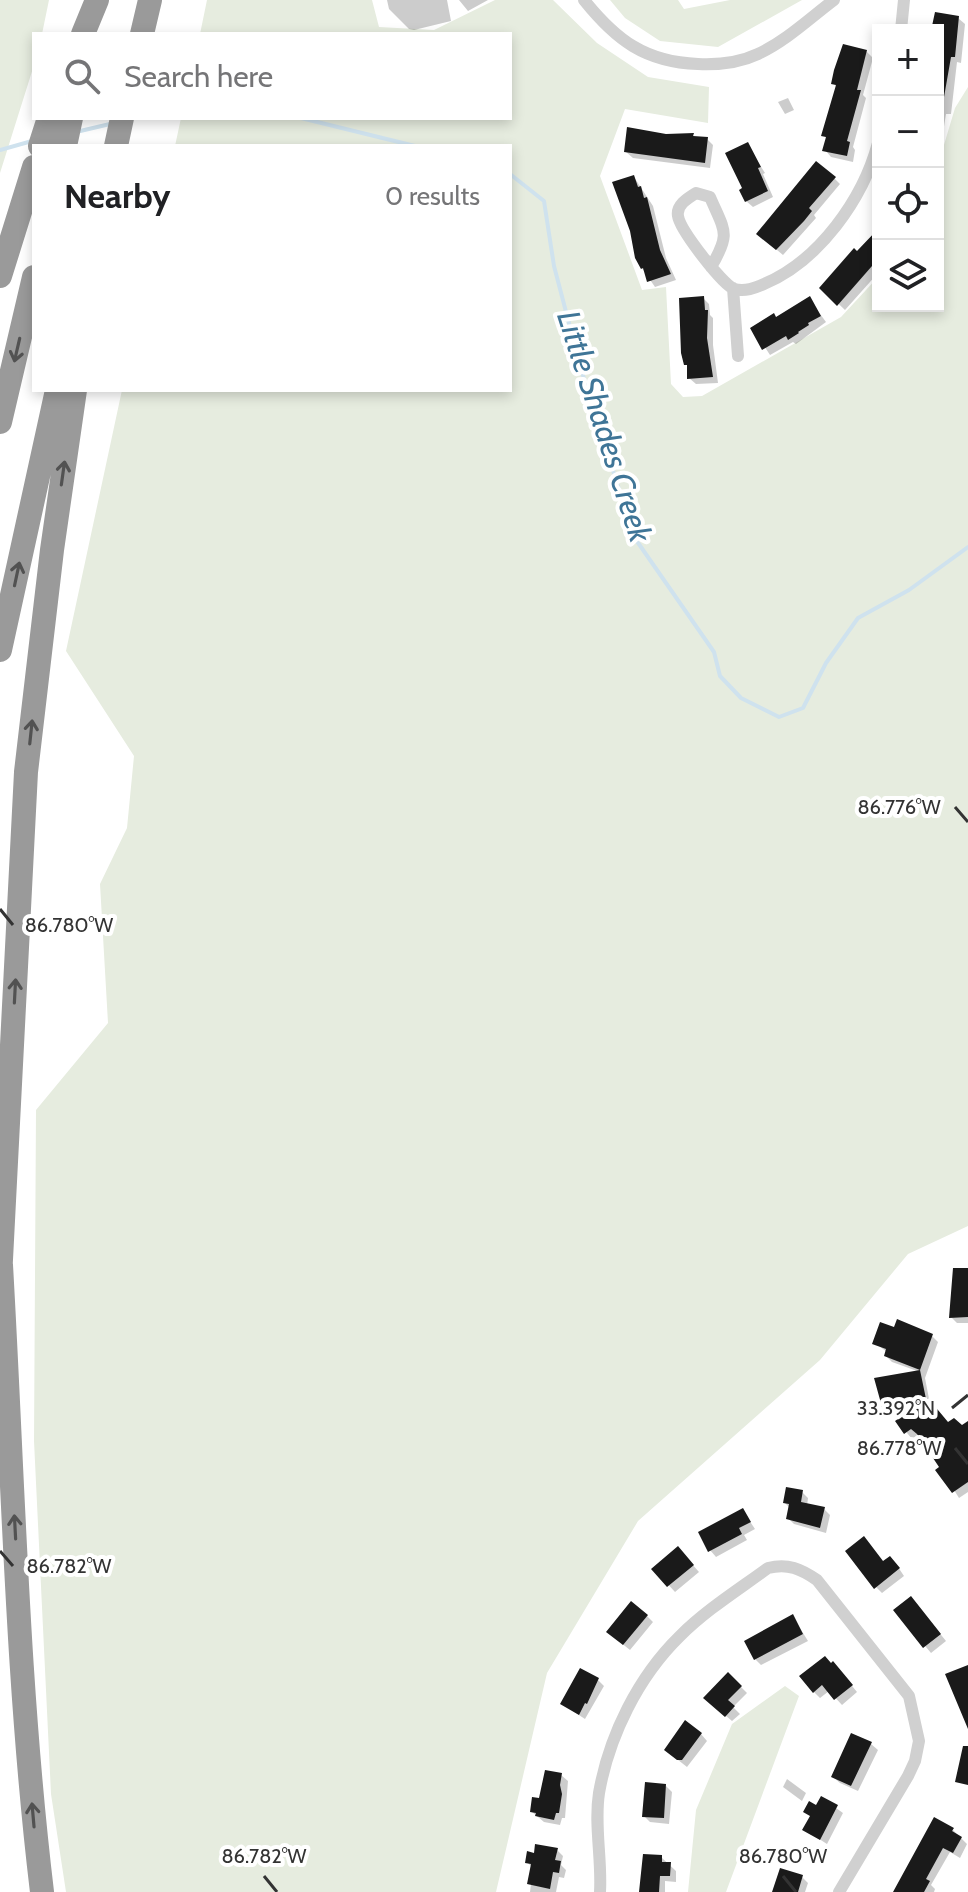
<!DOCTYPE html>
<html lang="en">
<head>
<meta charset="utf-8">
<style>
  body { margin:0; font-family:Cabin,sans-serif; background:#f2f2f2; color:#202124 }
  .controls { position:absolute; right:24px; top:24px; display:grid; overflow:hidden; border-radius:0px; box-shadow:0 4px 12px #0003 }
  .controls button { width:72px; height:72px; display:grid; place-items:center; padding:0; border:0; border-bottom:2px solid #e0e0e0; background:#fff; color:#202124; font:40px sans-serif }
  .list { margin:0; padding:0; list-style:none }
  h2 { display:flex; justify-content:space-between; align-items:center; height:104px; margin:0; padding:0 32px; font-size:34px }
  h2 small { font-size:26px; font-weight:400; color:#757577 }
  .icon { flex:none; width:44px; height:44px; fill:none; stroke:currentColor; stroke-width:2; stroke-linecap:round; stroke-linejoin:round }
  .map { position:relative; flex:none; width:968px; height:1892px; overflow:hidden }
  .search { position:absolute; background:#fff; box-shadow:0 4px 12px #0003; left:32px; top:32px; width:480px; height:88px; display:flex; align-items:center; gap:20px; box-sizing:border-box; padding:0 28px; border-radius:0px; color:#757577; font-size:30px }
  .panel { position:absolute; background:#fff; box-shadow:0 4px 12px #0003; left:32px; top:144px; width:480px; height:248px; border-radius:0px }
  .map>svg:first-child { display:block }
</style>
</head>
<body>
<div class="map">
<svg width="968" height="1892" viewBox="0 0 968 1892">
  <rect width="100%" height="100%" fill="#fff"/>
  <!-- green -->
  <path fill="#e6ecdf" d="M0,0h49l-7,34h-8v31l-34,108z
    M207,0h165l7,27 55,3 61,-30h58l44,43 51,34 61,10 -1,36 -83,-14 -25,67 42,114 24,-3 5,97 12,13 19,-1 139,-79 37,-40v29h60v-141l17,-57 13,-21v1139l-60,28 -88,106 -182,161 -91,152 -51,219h-430l-15,-98 -17,-353 2,-331 72,-87 -8,-139 27,-56 7,-72 -68,-105 56,-261h388v-244h-335l6,-28h329v-84h-310z
    M610,0h68l6,9 46,-9h72l-84,47 -58,-6 -35,-23z
    M785,1686l14,10 -73,196h-38l8,-82 36,-86z"/>
  <!-- shadow -->
  <path fill="#0003" d="M387,0h60l4,21 -37,9 -5,-1 -20,-20z
    M459,0h29l-20,11z
    M958,18l7,6 -4,39 -4,-1 -6,52h-5l-5,31 2,3 -5,19v-137h-4z
    M866,51l7,7 -10,37 3,3 -13,49 2,3 -2,12 -22,-5 -6,-7 2,-11 -3,-4 13,-48 -3,-3z
    M788,98l6,12 -9,4 -7,-12z
    M693,135l3,3 11,1 6,6 -3,23 -77,-10 -7,-6 40,-16z
    M747,144l18,29 -2,1 10,23 -20,10 -7,-6z
    M634,177l19,29 13,52 10,22 -21,7 -13,-19z
    M834,178l6,6 -26,31 2,3 -33,37 -18,-15z
    M878,230v43l-33,37 -23,-22z
    M703,298l6,6 1,11 3,3v27l5,38 -22,1 -7,-6v-11l-3,-3z
    M809,299l17,23 -30,22 -3,-2 -23,13 -17,-26 23,-10z
    M968,1270v53h-11l-6,-6z
    M932,1336l6,6 -13,36 5,26 19,20 19,3v65l-9,6 -40,-64 -7,5 -14,-17 21,-15 -29,5 -6,-6 36,-34 -28,-10 -6,-6 1,-4 -12,-9z
    M802,1492l6,6 -1,8 17,3 6,6 -4,18 -32,-9 -6,-6 2,-10 -5,-5z
    M743,1511l12,18 -11,6 3,5 -31,17 -6,-7z
    M684,1555l15,17 -24,20 -21,-23z
    M884,1563l12,1 8,12 -22,17 -6,-6z
    M917,1605l29,36 -15,12 -35,-42z
    M647,1616l6,6 -23,28 -15,-12z
    M793,1617l15,24 -47,24 -6,-6z
    M839,1670l18,22 -15,13 -13,-14 -9,7 -6,-6z
    M728,1674l19,19 -14,14 7,7 -8,7 -20,-17z
    M598,1680l6,6 -19,33 -23,-15z
    M701,1734l6,7 -20,26 -14,-11z
    M852,1736l19,8 7,6 -20,41 -18,-8 -7,-6z
    M561,1775l7,6 -3,37h-3l-2,7 -16,-3 -12,-10z
    M787,1779l19,14 -4,8 -19,-14z
    M666,1786l6,6 -3,32 -19,-2 -6,-6z
    M822,1798l21,15 -16,31 -22,-14z
    M952,1829l15,15 -7,14 -10,-6 -19,33 4,4 -1,3h-39z
    M557,1850l6,6 -2,9 5,5 -2,8 -5,-1 -3,15h-26l3,-24 -6,-6z
    M661,1857l15,14v11l-11,-1v11h-24z
    M802,1877l6,6 -3,9h-31z"/>
  <g fill="none" stroke-linecap="round" stroke-linejoin="round">
    <!-- stream -->
    <path stroke="#cfe2ee" stroke-width="4" d="M301,118l114,28
      M76,132l34,-8
      M0,150l32,-9
      M510,174l34,27 10,65 27,103 53,168 80,115 6,24 21,22 38,19 24,-9 23,-45 32,-45 51,-28 59,-43"/>
  </g>
  <!-- building -->
  <path fill="#1a1a1a" d="M935,12l24,4 -4,41h-4l-7,40h-6v-67h-5l-1,-4z
    M843,44l24,6 -10,40h4l-14,51 3,1 -3,14 -25,-5 4,-14 -5,-1 15,-51 -5,-1 3,-14z
    M627,127l39,7 28,-1 -1,3 15,1 -3,26 -81,-11z
    M748,142l13,25 -3,1 10,23 -23,11 -6,-12 3,-2 -17,-35z
    M816,161l20,16 -27,31 3,3 -8,10 -28,29 -20,-16z
    M634,175l4,12 3,-1 3,12 3,-1 13,53 11,24 -24,8 -4,-14 -2,1 -6,-11 -5,-27 -18,-49z
    M878,229v43l-6,-6 -35,40 -18,-18 35,-40 3,3z
    M704,296l1,14h3l-1,28 6,39 -26,2v-14h-3l-3,-12 -2,-55z
    M810,296l11,20 -13,7 1,2 -11,7 1,1 -11,7 -2,-4 -24,14 -12,-22 24,-15 2,4z
    M953,1268h15v49l-19,1z
    M897,1319l36,15 -13,36 -36,-14 2,-7 -14,-5 8,-22 14,5z
    M920,1370l6,29 -44,8 -8,-29z
    M928,1398l20,24 6,-4 8,7 6,-4v61l-16,11 -17,-23 4,-3 -22,-33 -6,-5 -7,5 -9,-13z
    M786,1487l17,3 -2,12 24,5 -5,21 -34,-9 3,-15 -6,-1z
    M743,1508l8,14 -12,6 3,6 -34,18 -10,-20z
    M864,1536l19,25 7,-5 10,12 -26,21 -29,-38z
    M678,1546l16,19 -27,22 -16,-18z
    M911,1596l30,38 -18,14 -30,-38z
    M631,1601l17,14 -25,30 -17,-13z
    M793,1614l10,20 -49,26 -10,-19z
    M825,1656l6,7 2,-2 20,24 -19,15 -12,-15 -9,8 -14,-17z
    M968,1665v64l-23,-55z
    M580,1668l19,10 -12,26 -2,-1 -6,12 -19,-11z
    M728,1672l14,14 -14,14 7,6 -10,11 -22,-19z
    M685,1720l17,13 -20,27h-5l-13,-10z
    M851,1733l21,9 -21,44 -20,-9z
    M963,1746h5v39l-13,-3z
    M545,1770l17,3 -2,12 2,9 -3,19h-3l-2,7 -19,-4 1,-3 -6,-1 2,-15 7,1z
    M645,1782l21,2 -2,34 -22,-1z
    M821,1796l17,9 -18,35 -18,-10 8,-14 -7,-4 6,-11 7,4z
    M934,1817l20,11 -2,3 10,6 -9,16 -10,-5 -17,31 4,2 -6,11h-31z
    M535,1844l23,4 -3,12 6,1 -2,12 -6,-1 -3,17 -23,-5 4,-20 -6,-1 2,-12 7,2z
    M643,1854l19,1v7h9l-1,14h-10l-1,16h-20z
    M780,1868l23,7 -5,17h-26z"/>
  <g fill="none" stroke-linecap="round" stroke-linejoin="round">
    <!-- minor -->
    <path stroke="#d0d0d0" stroke-width="12" d="M584,0c32,40 61,62 114,64 21,1 41,-1 60,-10 28,-13 52,-36 76,-54
      M901,30l3,-30
      M711,267c20,-34 14,-35 -1,-70l-14,-4c-8,5 -20,12 -18,23 2,14 44,68 56,73 11,3 21,-1 30,-5 55,-23 99,-85 114,-141
      M733,288l5,68
      M600,1892c2,-33 -6,-67 -1,-99 10,-57 39,-116 81,-157 26,-26 58,-46 88,-68 20,-5 33,1 49,12l92,116 10,45 -4,20 -7,15 -69,116"/>
    <!-- motorway -->
    <path stroke="#9a9a9a" stroke-width="24" d="M83,34l14,-34
      M142,34l8,-34
      M40,146l9,-28
      M65,146l6,-28
      M116,146l6,-28
      M0,276l34,-109
      M0,422l34,-145
      M0,650l57,-260
      M1,1265c12,209 16,419 41,627
      M0,1279l26,-507 26,-222 23,-160"/>
  </g>
  <!-- one-way arrows -->
  <defs><path id="oneway-shaft" d="M-6 0H5M1.5-3L5.5 0L1.5 3" fill="none" stroke-width="1.6" stroke-linecap="round" stroke-linejoin="round" transform="scale(2)"/></defs>
  <g stroke="#525252">
    <use href="#oneway-shaft" transform="translate(17 350) rotate(103)"/>
    <use href="#oneway-shaft" transform="translate(63 473) rotate(-82)"/>
    <use href="#oneway-shaft" transform="translate(17 574) rotate(-78)"/>
    <use href="#oneway-shaft" transform="translate(31 732) rotate(-84)"/>
    <use href="#oneway-shaft" transform="translate(15 991) rotate(-87)"/>
    <use href="#oneway-shaft" transform="translate(15 1527) rotate(-93)"/>
    <use href="#oneway-shaft" transform="translate(33 1815) rotate(-95)"/>
  </g>
  <!-- ticks -->
  <path fill="none" stroke="#333" stroke-width="3" d="M955,807l13,15M0,909l13,16M952,1408l16,-13M955,1448l13,16M0,1551l13,15M264,1876l13,16M783,1876l13,16"/>
  <g text-anchor="middle" dominant-baseline="central" stroke-width="8" stroke-linejoin="round" paint-order="stroke">
    <!-- water labels -->
    <g font-size="32" font-style="italic" fill="#3f7597" stroke="#fff">
      <text transform="translate(605 426) rotate(72)">Little Shades Creek</text>
    </g>
  </g>
  <g font-size="20" text-anchor="middle" fill="#333" stroke="#fff" stroke-width="8" stroke-linejoin="round" paint-order="stroke">
    <text x="899" y="814">86.776°W</text>
    <text x="69" y="932">86.780°W</text>
    <text x="896" y="1415">33.392°N</text>
    <text x="899" y="1455">86.778°W</text>
    <text x="69" y="1573">86.782°W</text>
    <text x="264" y="1863">86.782°W</text>
    <text x="783" y="1863">86.780°W</text>
  </g>
</svg>
<div class="controls">
<button>+</button>
<button>−</button>
<button><svg class="icon" aria-label="locate" viewBox="0 0 24 24"><circle cx="12" cy="12" r="6"/><path d="M12 2v4M12 18v4M2 12h4M18 12h4"/></svg></button>
<button><svg class="icon" aria-label="layers" viewBox="0 0 24 24"><path d="M12 4l9 5-9 5-9-5zM3 14l9 5 9-5"/></svg></button>
</div>
<div class="search"><svg class="icon" aria-label="search" viewBox="0 0 24 24"><circle cx="10" cy="10" r="6"/><path d="M15 15l6 6"/></svg>Search here</div>
<section class="panel">
<h2>Nearby<small>0 results</small></h2>
<ul class="list">
</ul>
</section>
</div>
</body>
</html>
